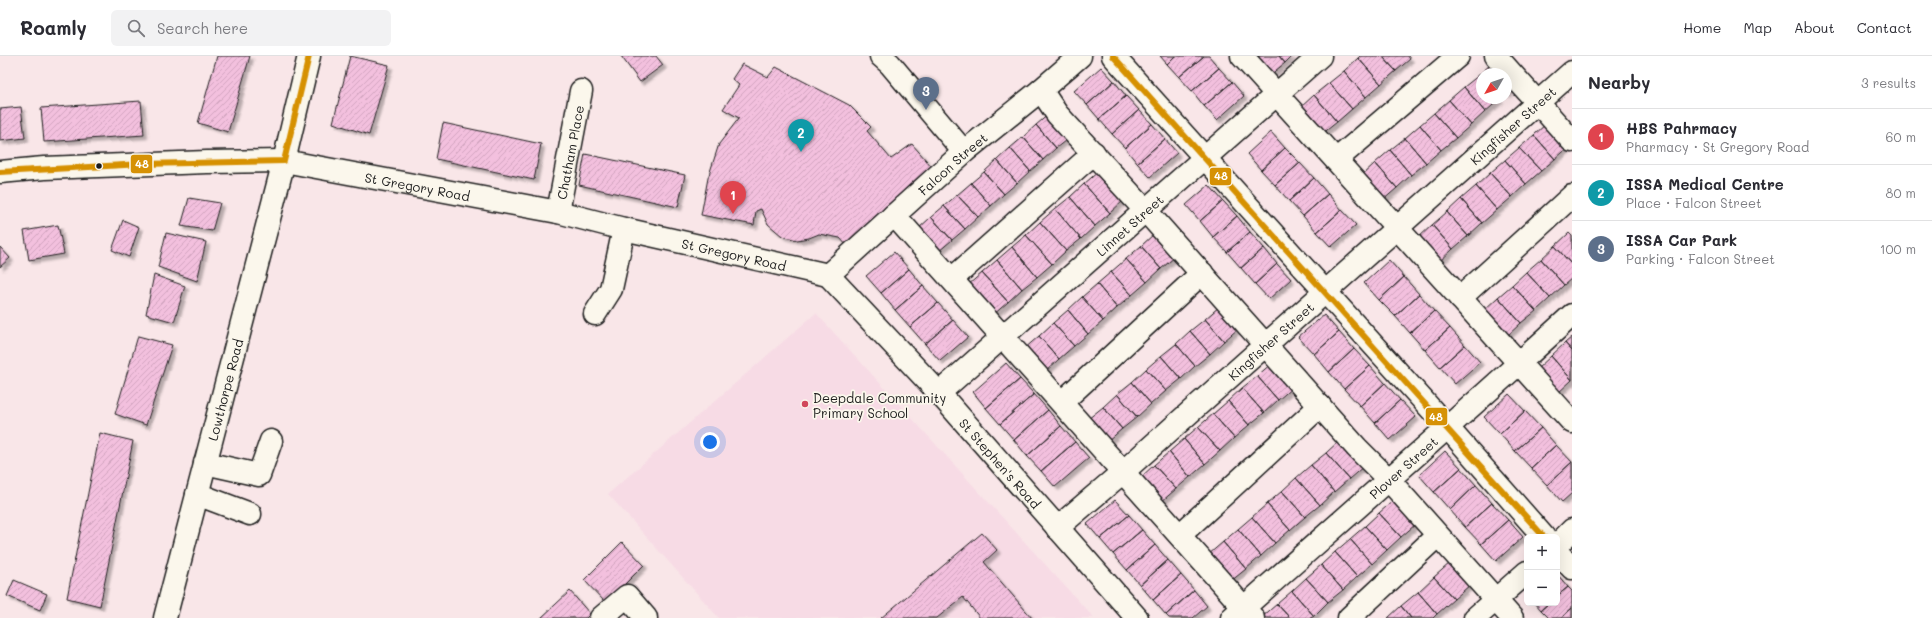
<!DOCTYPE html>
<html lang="en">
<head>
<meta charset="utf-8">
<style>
  body { margin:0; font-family:Mali,sans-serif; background:#f2f2f3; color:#2b2b33 }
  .controls { position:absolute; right:12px; bottom:12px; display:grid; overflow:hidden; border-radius:6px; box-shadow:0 4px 16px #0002 }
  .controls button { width:36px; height:36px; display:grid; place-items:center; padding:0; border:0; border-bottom:1px solid #e1e1e2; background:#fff; color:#2b2b33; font:20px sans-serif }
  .compass { position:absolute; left:1476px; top:12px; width:36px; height:36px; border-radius:50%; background:#fff; box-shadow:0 4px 16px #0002; rotate:230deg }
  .you { position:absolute; left:710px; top:386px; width:14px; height:14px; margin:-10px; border:3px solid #fff; border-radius:50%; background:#1a73e8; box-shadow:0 0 0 6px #1a73e833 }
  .badge { display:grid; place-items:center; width:26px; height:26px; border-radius:50%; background:#7c3aed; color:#fff; font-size:13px; font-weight:700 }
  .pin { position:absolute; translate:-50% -33px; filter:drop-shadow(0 1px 2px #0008) }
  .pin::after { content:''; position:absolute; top:21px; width:14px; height:12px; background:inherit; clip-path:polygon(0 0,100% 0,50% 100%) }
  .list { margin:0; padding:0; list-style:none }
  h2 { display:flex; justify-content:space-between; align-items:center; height:52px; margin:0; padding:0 16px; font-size:17px }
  h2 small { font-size:13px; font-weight:400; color:#7c7c81 }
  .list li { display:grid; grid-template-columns:26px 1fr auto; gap:12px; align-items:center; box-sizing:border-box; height:56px; padding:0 16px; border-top:1px solid #e1e1e2 }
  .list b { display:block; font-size:15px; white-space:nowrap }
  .list p { margin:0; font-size:13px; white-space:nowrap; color:#7c7c81 }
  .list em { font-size:13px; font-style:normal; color:#7c7c81 }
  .icon { flex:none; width:22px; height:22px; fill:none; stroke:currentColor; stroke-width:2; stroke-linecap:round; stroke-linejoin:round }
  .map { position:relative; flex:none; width:1572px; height:562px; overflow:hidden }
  header { display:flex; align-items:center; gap:24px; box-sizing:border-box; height:56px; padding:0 20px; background:#fff; border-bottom:1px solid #e1e1e2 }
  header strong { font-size:19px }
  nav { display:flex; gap:22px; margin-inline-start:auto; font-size:14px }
  .search { width:280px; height:36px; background:#f2f2f3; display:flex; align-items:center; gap:10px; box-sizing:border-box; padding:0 14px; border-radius:6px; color:#7c7c81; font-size:15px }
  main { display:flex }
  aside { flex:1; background:#fff }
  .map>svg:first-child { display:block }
</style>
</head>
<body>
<header>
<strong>Roamly</strong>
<div class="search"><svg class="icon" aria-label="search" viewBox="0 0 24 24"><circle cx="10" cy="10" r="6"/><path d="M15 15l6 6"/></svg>Search here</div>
<nav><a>Home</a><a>Map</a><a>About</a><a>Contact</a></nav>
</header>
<main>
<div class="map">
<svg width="1572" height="562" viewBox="0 0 1572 562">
  <defs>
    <pattern id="building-hatch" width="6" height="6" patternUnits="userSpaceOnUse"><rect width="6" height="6" fill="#f3c0de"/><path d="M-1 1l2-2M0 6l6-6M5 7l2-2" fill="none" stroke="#d0a4be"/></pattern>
    <filter id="shadow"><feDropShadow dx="3.5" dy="3.5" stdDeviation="1" flood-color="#0004"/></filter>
  </defs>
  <rect width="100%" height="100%" fill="#f9e6e8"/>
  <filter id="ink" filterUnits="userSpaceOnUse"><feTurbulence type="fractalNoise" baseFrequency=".025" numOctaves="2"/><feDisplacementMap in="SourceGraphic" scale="8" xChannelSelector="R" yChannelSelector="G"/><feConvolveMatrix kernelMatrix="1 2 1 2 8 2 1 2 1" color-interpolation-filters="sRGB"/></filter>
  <g filter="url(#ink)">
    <!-- built -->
    <path fill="#f7dbe5" d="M816,257l278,305h-375l-111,-124z"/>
    <!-- building -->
    <path fill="url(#building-hatch)" stroke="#1c1c1c" filter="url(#shadow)" d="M217,0h33l-22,76 -30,-9z
      M350,0l39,9 -20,70 -36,-12z
      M621,0h35l7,9 -23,17z
      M1160,0h15l-8,8z
      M1175,0h29l-25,21 -12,-13z
      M1204,0h5l10,12 -27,23 -13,-14z
      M1253,0h26l6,7 -15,12z
      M1279,0h13l-7,7z
      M1360,0h22l14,15 -15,13 -23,-26z
      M1382,0h26l2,3 -14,12z
      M1358,2l23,26 -15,13 -22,-26z
      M1493,6l11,12h-22v5l-3,-4z
      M742,8l26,13 8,-10 73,38 22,22 -4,4 24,28 21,-15 21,24 -86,78 -7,-8 -21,-4 -10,4 -12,2 -15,-4 -14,-12 -7,-15 -5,2 -2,14 -53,-10 7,-37 11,-34 20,-26 -16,-9 16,-24 -7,-6z
      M1101,11l13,14 -27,24 -13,-14z
      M1219,12l13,14 -28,24 -12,-15z
      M1344,15l22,26 -14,12 -23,-26z
      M1479,19l3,4v19l18,1 -15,13 -21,-25z
      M1506,21l9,10 -9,7z
      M1114,25l12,15 -27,23 -12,-14z
      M1232,26l12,14 -27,24 -13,-14z
      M1329,27l23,26 -15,13 -23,-27z
      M1464,31l21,25 -14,13 -22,-25z
      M1314,39l23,27 -15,12 -22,-26z
      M1126,40l13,14 -27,24 -13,-15z
      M1449,44l22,25 -15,13 -22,-25z
      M141,45l3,34 -100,7 -3,-34z
      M21,51l4,31 -25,3v-32z
      M1139,54l13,14 -27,24 -13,-14z
      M1434,57l22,25 -15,12 -21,-25z
      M1049,58l21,23 -14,11 -20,-23z
      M1548,66l22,24 -15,13 -21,-24z
      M443,67l98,21 -7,36 -98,-21z
      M1152,68l13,15 -28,24 -12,-15z
      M1036,69l20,23 -13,12 -20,-23z
      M1420,69l21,25 -15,13 -21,-25z
      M1271,76l14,16 -24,22 -14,-16z
      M1534,79l21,24 -14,12 -22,-23z
      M1023,81l20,23 -13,11 -20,-23z
      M1405,82l21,25 -15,12 -21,-25z
      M1165,83l12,14 -27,24 -13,-14z
      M1010,92l20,23 -13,12 -20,-23z
      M1285,92l15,15 -25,22 -14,-15z
      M1519,92l22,23 -15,13 -21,-24z
      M1390,94l21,25 -14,13 -22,-25z
      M585,98l100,21 -7,32 -99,-22z
      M997,104l20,23 -13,11 -20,-22z
      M1505,104l21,24 -14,13 -22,-24z
      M1300,107l14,15 -25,23 -14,-16z
      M1375,107l22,25 -15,13 -21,-25z
      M1099,115l25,29 -14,13 -26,-29z
      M984,116l20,22 -13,12 -20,-23z
      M1490,117l22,24 -15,13 -21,-24z
      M1314,122l14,16 -25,22 -14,-15z
      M971,127l20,23 -13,11 -21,-22z
      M1084,128l26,29 -15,13 -25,-29z
      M1209,129l14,16 -23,20 -14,-16z
      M1476,130l21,24 -15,13 -21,-24z
      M1328,138l14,16 -25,22 -14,-16z
      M957,139l21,22 -13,12 -21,-23z
      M1070,141l25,29 -14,13 -26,-30z
      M189,142l31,5 -8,28 -31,-5z
      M1461,143l21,24 -14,13 -21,-24z
      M1223,145l14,15 -24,21 -13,-16z
      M944,150l21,23 -13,11 -21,-23z
      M1055,153l26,30 -15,12 -26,-29z
      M1342,154l14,15 -25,22 -14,-15z
      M1447,156l21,24 -15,13 -21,-24z
      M1237,160l13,16 -23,20 -14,-15z
      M931,161l21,23 -14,12 -20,-23z
      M123,164l16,7 -10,30 -17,-7z
      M1040,166l26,29 -14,13 -26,-29z
      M58,169l6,29 -35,6 -5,-29z
      M1432,169l21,24 -14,13 -21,-24z
      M1250,176l14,16 -23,20 -14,-16z
      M166,177l40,9 -9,39 -39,-14z
      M1155,177l21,23 -15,13 -20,-23z
      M1569,177l3,3v29l-17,-19z
      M1026,179l26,29 -15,13 -25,-30z
      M1141,190l20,23 -14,13 -21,-23z
      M1555,190l17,19v13l-8,7 -23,-26z
      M0,191l10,11 -10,9z
      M1012,191l25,30 -15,12 -25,-29z
      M1264,192l13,16 -22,20 -14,-16z
      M894,196l15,17 -28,24 -15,-17z
      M1126,203l21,23 -15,13 -21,-23z
      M1541,203l23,26 -14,13 -24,-26z
      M997,204l25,29 -14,13 -26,-29z
      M1389,204l15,17 -25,23 -15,-17z
      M1277,208l14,15 -22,20 -14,-15z
      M909,213l14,17 -28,24 -14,-17z
      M1111,216l21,23 -15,13 -20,-24z
      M1526,216l24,26 -14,13 -24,-26z
      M982,217l26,29 -15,13 -25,-30z
      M154,219l31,11 -11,36 -28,-8z
      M1404,221l15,17 -24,22 -16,-16z
      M1097,228l20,24 -14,13 -21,-24z
      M1512,229l24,26 -15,12 -23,-26z
      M923,230l15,17 -28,24 -15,-17z
      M1419,238l15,17 -24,22 -15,-17z
      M1082,241l21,24 -15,13 -20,-24z
      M1498,241l23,26 -14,13 -23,-26z
      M938,247l15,17 -28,24 -15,-17z
      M1220,250l19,22 -15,13 -19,-22z
      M1068,254l20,24 -14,12 -21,-23z
      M1434,255l16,17 -25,22 -15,-17z
      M1324,259l15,17 -25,22 -16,-17z
      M1205,263l19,22 -14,13 -20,-23z
      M953,264l15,17 -28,24 -15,-17z
      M1053,267l21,23 -15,13 -20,-23z
      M1450,272l15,17 -25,22 -15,-17z
      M1190,275l20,23 -15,12 -19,-22z
      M1339,276l15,17 -25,23 -15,-18z
      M138,280l34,9 -26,80 -31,-11z
      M1039,280l20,23 -14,13 -21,-23z
      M1572,281v14l-7,-8z
      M1565,287l7,8v29l-21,-24z
      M1176,288l19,22 -14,13 -20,-23z
      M1465,289l15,17 -25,22 -15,-17z
      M1354,293l16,17 -26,23 -15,-17z
      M1161,300l20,23 -15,12 -20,-22z
      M1551,300l21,24 -14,13 -21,-24z
      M1006,307l14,16 -34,29 -13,-16z
      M1272,307l21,24 -15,13 -21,-24z
      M1370,310l15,17 -25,23 -16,-17z
      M1146,313l20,22 -15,13 -19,-22z
      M1257,320l21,24 -14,13 -22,-25z
      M1020,323l14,15 -34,30 -14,-16z
      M1132,326l19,22 -14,13 -20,-23z
      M1385,327l15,17 -25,23 -15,-17z
      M1242,332l22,25 -15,12 -21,-24z
      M1034,338l14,16 -34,30 -14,-16z
      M1117,338l20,23 -15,12 -19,-22z
      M1509,338l16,17 -25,23 -16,-17z
      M1400,344l16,17 -26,23 -15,-17z
      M1228,345l21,24 -15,13 -21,-24z
      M1103,351l19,22 -15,13 -19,-23z
      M1048,354l13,16 -34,30 -13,-16z
      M1525,355l16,17 -26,23 -15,-17z
      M1213,358l21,24 -14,13 -22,-24z
      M1061,370l14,16 -34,29 -14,-15z
      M1198,371l22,24 -15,13 -21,-25z
      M1541,372l15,17 -25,23 -16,-17z
      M100,377l33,8 -33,165 -33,-8z
      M1184,383l21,25 -15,13 -21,-25z
      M1340,384l24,26 -15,13 -23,-26z
      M1075,386l14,16 -34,29 -14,-16z
      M1556,389l16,17 -25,23 -16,-17z
      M1445,395l16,17 -27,24 -15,-17z
      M1169,396l21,25 -14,12 -22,-24z
      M1326,397l23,26 -15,13 -23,-27z
      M1572,406v31l-10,9 -15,-17z
      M1154,409l22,24 -15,13 -21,-24z
      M1311,409l23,27 -14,13 -24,-27z
      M1461,412l15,17 -26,25 -16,-18z
      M1296,422l24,27 -15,12 -23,-26z
      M1476,429l16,18 -27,24 -15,-17z
      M1282,435l23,26 -15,13 -23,-26z
      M1115,444l14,15 -29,24 -13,-15z
      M1394,444l22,24 -15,13 -22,-24z
      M1492,447l16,17 -27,24 -16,-17z
      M1267,448l23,26 -15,13 -23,-26z
      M1379,457l22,24 -14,13 -22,-24z
      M1129,459l13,15 -29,24 -13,-15z
      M1252,461l23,26 -14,13 -23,-27z
      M1508,464l15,17 -27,24 -15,-17z
      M1365,470l22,24 -15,14 -22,-25z
      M1238,473l23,27 -15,13 -23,-27z
      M1142,474l13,15 -28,25 -14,-16z
      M982,477l15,17 -13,12 48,56h-52l-17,-21 -26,21h-56z
      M1350,483l22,25 -15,13 -22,-25z
      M622,486l22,23 -38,38 -22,-23z
      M1223,486l23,27 -15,12 -23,-26z
      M1155,489l13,15 -28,25 -13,-15z
      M1335,496l22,25 -14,13 -22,-25z
      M1168,504l13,15 -28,25 -13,-15z
      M1450,507l20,22 -16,14 -20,-22z
      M1321,509l22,25 -15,12 -22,-24z
      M1557,518l11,13 -11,9z
      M1181,519l13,15 -28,25 -13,-15z
      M1434,521l20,22 -17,15 -19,-22z
      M1306,522l22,24 -14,14 -22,-25z
      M14,524l33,14 -7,16 -33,-14z
      M1568,531l4,4v17l-11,10h-12l-8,-8 8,-7h8v-7z
      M1194,534l13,16 -14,12h-24l-3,-3z
      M570,535l20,23 -4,4h-45z
      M1292,535l22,25 -3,2h-21l-13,-14z
      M1418,536l19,22 -4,4h-22l-10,-12z
      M1535,547h14l-8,7z
      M1277,548l13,14h-27l-1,-1z
      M1401,550l10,12h-23z
      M1572,552v10h-11z"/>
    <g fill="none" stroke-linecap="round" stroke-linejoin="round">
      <defs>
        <g id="minor">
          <path d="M881,0l9,8 74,88"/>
          <path d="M1113,0l335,372 96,109"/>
          <path d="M1242,0l330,366"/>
          <path d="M1496,0l76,85"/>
          <path d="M1041,34l16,24 89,97 211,237 31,31 124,139"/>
          <path d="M1336,104l122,-104"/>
          <path id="s1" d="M0,116l44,-4 163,-6 77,-1 274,51 66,17 204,46"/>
          <path id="s2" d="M558,156l23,-121"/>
          <path d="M894,159l359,403"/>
          <path id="s3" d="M828,219l111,118 198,225"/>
          <path id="s4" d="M828,219l136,-123 77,-62 39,-34"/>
          <path d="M952,223l142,-126"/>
          <path d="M1460,242l112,-102"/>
          <path d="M595,258l16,-25 13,-60"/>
          <path id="s5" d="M939,337l381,-337"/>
          <path d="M1062,346l140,-129"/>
          <path d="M205,407l54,12 12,-34"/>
          <path d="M197,438l53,20"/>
          <path id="s6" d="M1057,472l67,-57 448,-399"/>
          <path d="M1180,479l140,-129"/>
          <path d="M1557,489l15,-15"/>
          <path d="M1557,496l15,16"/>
          <path id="s7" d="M165,562l119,-457 25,-105"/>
          <path d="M601,562l26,-22 19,22"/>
          <path id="s8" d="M1232,562c114,-101 228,-200 340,-303"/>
          <path d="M1349,562l88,-82"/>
          <path d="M1475,562l52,-46"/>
        </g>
      </defs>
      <!-- minor casing -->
      <use href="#minor" stroke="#1c1c1c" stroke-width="25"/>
      <!-- minor -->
      <use href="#minor" stroke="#fbf7ec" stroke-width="22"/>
      <defs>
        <path id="bus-1" d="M1113,0l431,481
          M284,105l25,-105
          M0,116l142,-8 142,-3"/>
      </defs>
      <!-- bus-1 casing -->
      <use href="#bus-1" stroke="#fbf7ec" stroke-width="9"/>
      <!-- bus-1 -->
      <use href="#bus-1" stroke="#d69104" stroke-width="6"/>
    </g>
  </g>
  <!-- markers -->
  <circle fill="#1c1c1c" stroke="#fbf7ec" stroke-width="1.5" cx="99" cy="110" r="3.5"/>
  <circle fill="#d1495b" stroke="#fbf7ec" stroke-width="1.5" cx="805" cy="348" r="4"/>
  <g text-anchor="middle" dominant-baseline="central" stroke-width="3.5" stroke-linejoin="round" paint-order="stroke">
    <!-- street labels -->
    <g font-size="13" fill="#1c1c1c" stroke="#fbf7ec">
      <text stroke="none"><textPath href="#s6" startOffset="608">Kingfisher Street</textPath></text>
      <text stroke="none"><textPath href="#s2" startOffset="61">Chatham Place</textPath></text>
      <text stroke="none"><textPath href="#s4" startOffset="167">Falcon Street</textPath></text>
      <text stroke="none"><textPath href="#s1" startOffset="420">St Gregory Road</textPath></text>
      <text stroke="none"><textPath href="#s5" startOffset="254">Linnet Street</textPath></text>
      <text stroke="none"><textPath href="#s1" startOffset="744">St Gregory Road</textPath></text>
      <text stroke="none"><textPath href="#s6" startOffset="284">Kingfisher Street</textPath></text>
      <text stroke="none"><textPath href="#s7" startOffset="236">Lowthorpe Road</textPath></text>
      <text stroke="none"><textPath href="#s3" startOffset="255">St Stephen's Road</textPath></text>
      <text stroke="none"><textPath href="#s8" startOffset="228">Plover Street</textPath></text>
    </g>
    <!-- poi labels -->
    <g font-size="13" fill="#1c1c1c" stroke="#fbf7ec" text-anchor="start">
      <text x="813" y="341">Deepdale Community<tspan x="813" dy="15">Primary School</tspan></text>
    </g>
  </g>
  <g stroke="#fbf7ec" stroke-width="1.5">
    <rect x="130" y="98" width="23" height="20" rx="4" fill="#d69104"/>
    <rect x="1209" y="111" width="23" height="19" rx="4" fill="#d69104"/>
    <rect x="1425" y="351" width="23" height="19" rx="4" fill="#d69104"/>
  </g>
  <g font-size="11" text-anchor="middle" font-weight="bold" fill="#fff">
    <text x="142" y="112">48</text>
    <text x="1221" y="124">48</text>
    <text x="1436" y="365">48</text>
  </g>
</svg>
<div class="controls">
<button>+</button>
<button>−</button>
</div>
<svg class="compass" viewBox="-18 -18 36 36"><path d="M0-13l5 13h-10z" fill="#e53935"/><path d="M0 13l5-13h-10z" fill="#7c7c81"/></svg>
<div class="you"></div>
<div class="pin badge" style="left:733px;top:158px;background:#e0444e">1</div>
<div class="pin badge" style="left:801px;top:96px;background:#0f9aa8">2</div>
<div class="pin badge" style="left:926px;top:54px;background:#5c6f8a">3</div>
</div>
<aside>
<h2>Nearby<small>3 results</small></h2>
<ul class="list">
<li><span class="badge" style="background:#e0444e">1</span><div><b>HBS Pahrmacy</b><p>Pharmacy · St Gregory Road</p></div><em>60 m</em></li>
<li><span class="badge" style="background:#0f9aa8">2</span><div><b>ISSA Medical Centre</b><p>Place · Falcon Street</p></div><em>80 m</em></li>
<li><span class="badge" style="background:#5c6f8a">3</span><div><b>ISSA Car Park</b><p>Parking · Falcon Street</p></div><em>100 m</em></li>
</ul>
</aside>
</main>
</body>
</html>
